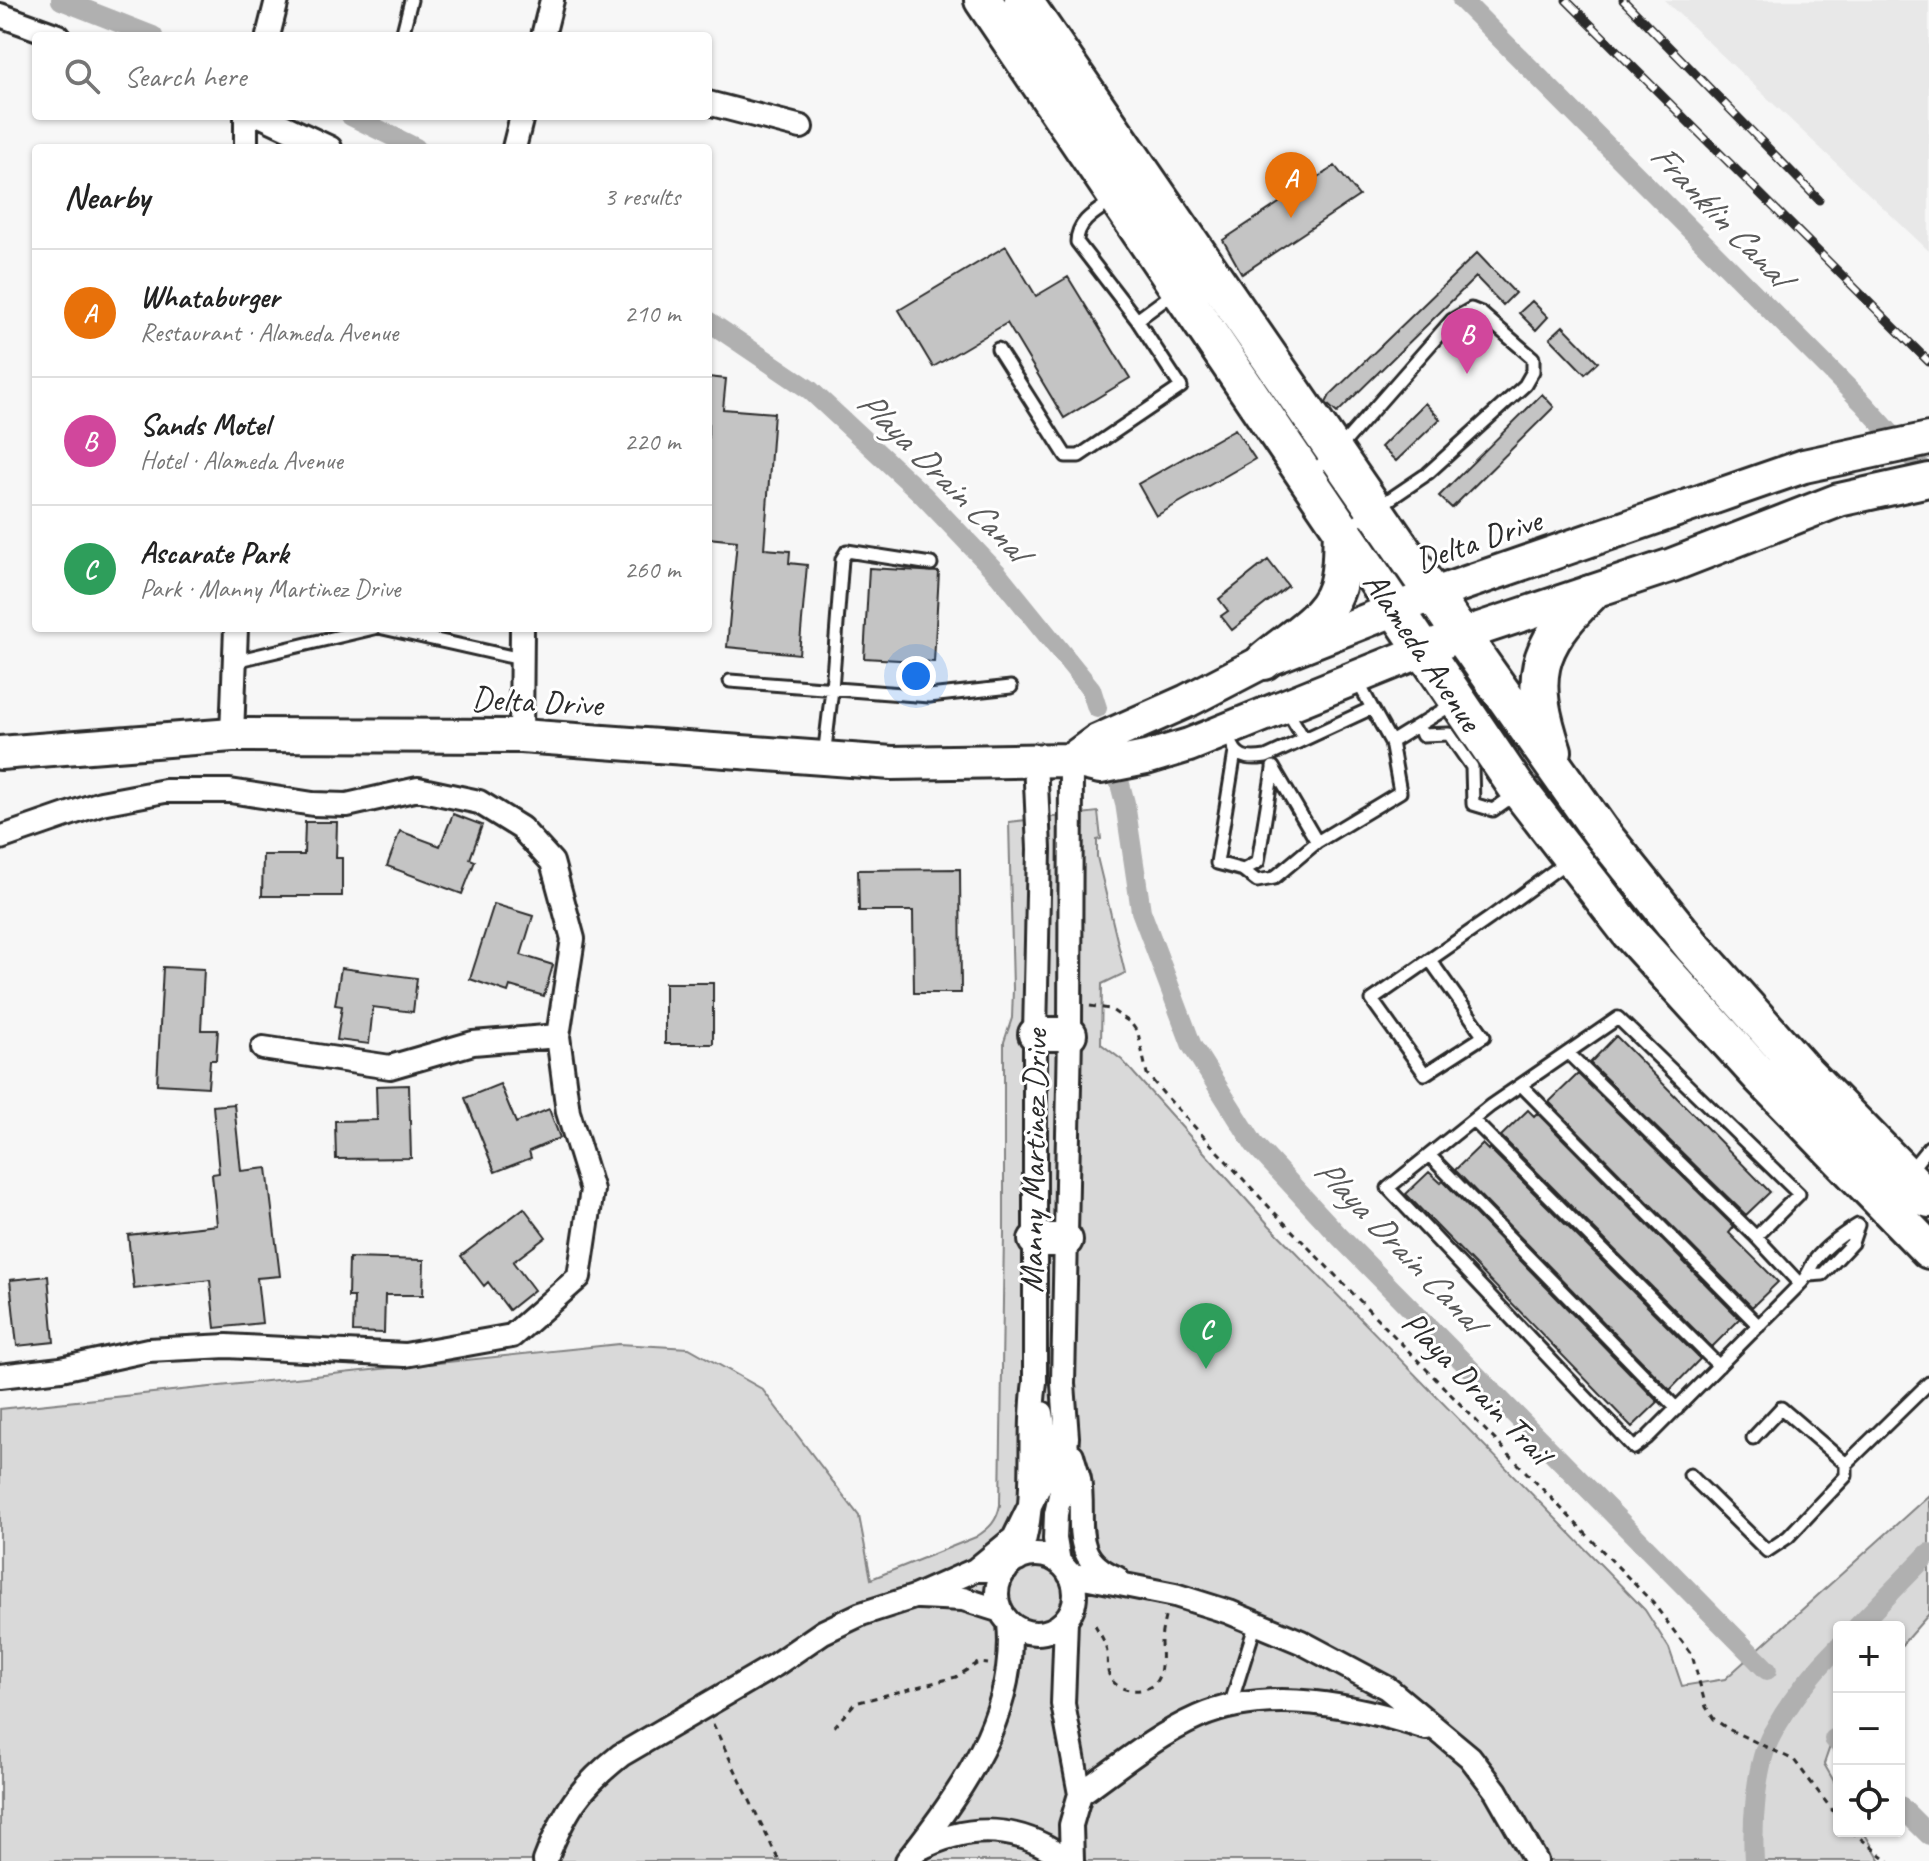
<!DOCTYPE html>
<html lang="en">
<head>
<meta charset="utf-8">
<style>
  body { margin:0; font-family:Caveat,sans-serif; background:#f6f6f6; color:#222 }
  .controls { position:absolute; right:24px; bottom:24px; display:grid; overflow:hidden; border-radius:8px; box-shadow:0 2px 6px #0004 }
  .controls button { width:72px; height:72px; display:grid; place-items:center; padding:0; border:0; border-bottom:2px solid #e0e0e0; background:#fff; color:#222; font:40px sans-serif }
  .you { position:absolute; left:916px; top:676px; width:28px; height:28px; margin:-20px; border:6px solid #fff; border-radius:50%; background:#1a73e8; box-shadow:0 0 0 12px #1a73e833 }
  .badge { display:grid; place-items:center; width:52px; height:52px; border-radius:50%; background:#2b2b2b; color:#fff; font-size:26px; font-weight:700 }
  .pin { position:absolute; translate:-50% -66px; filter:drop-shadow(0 2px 4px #0008) }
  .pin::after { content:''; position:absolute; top:42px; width:28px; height:24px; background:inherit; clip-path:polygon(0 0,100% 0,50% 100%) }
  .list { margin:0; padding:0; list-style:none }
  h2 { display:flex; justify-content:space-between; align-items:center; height:104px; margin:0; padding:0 32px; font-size:34px }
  h2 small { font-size:26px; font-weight:400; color:#767676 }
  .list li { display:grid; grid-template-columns:52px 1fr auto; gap:24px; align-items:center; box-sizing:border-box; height:128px; padding:0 32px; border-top:2px solid #e0e0e0 }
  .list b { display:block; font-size:30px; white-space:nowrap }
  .list p { margin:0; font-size:26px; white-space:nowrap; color:#767676 }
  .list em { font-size:26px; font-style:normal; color:#767676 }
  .icon { flex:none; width:44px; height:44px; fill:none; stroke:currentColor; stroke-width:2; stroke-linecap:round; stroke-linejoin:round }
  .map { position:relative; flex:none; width:1929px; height:1861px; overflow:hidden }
  .search { position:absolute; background:#fff; box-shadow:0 2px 6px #0004; left:32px; top:32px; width:680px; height:88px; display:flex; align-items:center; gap:20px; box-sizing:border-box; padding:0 28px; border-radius:8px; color:#767676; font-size:30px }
  .panel { position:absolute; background:#fff; box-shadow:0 2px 6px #0004; left:32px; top:144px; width:680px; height:488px; border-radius:8px }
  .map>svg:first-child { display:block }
</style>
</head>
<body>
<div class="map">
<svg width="1929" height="1861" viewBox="0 0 1929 1861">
  <rect width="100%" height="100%" fill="#f7f7f7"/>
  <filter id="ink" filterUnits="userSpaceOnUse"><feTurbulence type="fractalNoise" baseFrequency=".0125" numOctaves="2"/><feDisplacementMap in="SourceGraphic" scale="16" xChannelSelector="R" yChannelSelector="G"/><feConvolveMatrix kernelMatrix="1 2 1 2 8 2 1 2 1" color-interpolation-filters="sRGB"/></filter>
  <g filter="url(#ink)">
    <!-- built -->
    <path fill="#e8e8e8" d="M1664,0h265v251z"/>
    <!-- green -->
    <path fill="#d9d9d9" stroke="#828282" stroke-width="2" d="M1098,812l3,27 -4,1v17l28,116 -23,11 -1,60 21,16 147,165 376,385 24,38 13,38 43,-7 204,-184v119l-30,34v-21h-60v93l-15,44 15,26v41h24l18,30h-1881v-452l619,-65 70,4 73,41 97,127 12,63 105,-42c14,-9 21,-16 24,-32l4,-272v-191l8,-24 1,-29 -4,-167z"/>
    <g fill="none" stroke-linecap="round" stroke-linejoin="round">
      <!-- canal -->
      <path stroke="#b0b0b0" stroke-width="20" d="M61,0l92,36
        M1462,0l402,404 65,72
        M351,116l65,32
        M708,321l102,69 112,104 76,80 93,115 6,19
        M1120,784l5,19 16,108 51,135 62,98 86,93 427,433
        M1857,1627l72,-74
        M1834,1739l5,5
        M1899,1805l30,30
        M1754,1861c-2,-34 1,-97 18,-127 17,-31 42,-63 67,-88"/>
    </g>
    <!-- building -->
    <path fill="#c4c4c4" stroke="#2b2b2b" stroke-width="2" d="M1335,166l24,30 -117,78 -19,-34z
      M1006,246l30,50 32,-19 62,101 -66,40 -57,-95 -74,44 -34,-57z
      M1477,253l38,40 -12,12 -27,-28 -139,136 -11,-10 4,-8z
      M1532,301l16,16 -12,13 -17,-17z
      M1563,326l35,36 -13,12 -35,-36z
      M708,377l18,2 -3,30 51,4 -10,136 26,2 -1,12 18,2 -8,89 -72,-7 10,-106 -29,-3z
      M1542,394l12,13 -102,101 -13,-12z
      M1425,403l15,16 -44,42 -15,-14z
      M1235,429l20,30 -99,57 -18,-32z
      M1268,560l20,26 -56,44 -11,-14 7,-5 -9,-12z
      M869,568l70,4 -5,90 -70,-4z
      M453,814l29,11 -12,34 5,2 -13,33 -75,-28 13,-35 40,15z
      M305,822h32l-1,36h6v38h-80l1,-41h41z
      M960,869l1,124h-47l-1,-82h-54l-1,-41z
      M494,904l39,12 -12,39 32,10 -9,31 -34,-10 -2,6 -38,-13z
      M163,967l41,2 -3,61h17l-2,30h-6l-2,27 -51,-3z
      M341,968l76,10 -4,34 -40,-5 -4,37 -32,-4 5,-34 -7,-1z
      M665,983h48v61h-48z
      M1616,1036l154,156 -24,23 -156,-152z
      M1578,1074l156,153 -5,6 49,49 -26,25 -203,-205z
      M500,1084l16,39 33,-14 11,29 -31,13 2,7 -36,14 -30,-74z
      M409,1085l2,73 -75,1 -1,-38 42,-1 -1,-34z
      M234,1104l7,67 26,-3 13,108 -23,2 5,45 -47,5 -5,-48 -76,9 -6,-54 89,-10 -5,-51 7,-1 -6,-67z
      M1528,1110l6,6 3,-3 203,206 -28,28 -211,-211z
      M1482,1144l6,6 1,-2 211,211 -30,31 -215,-220z
      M1429,1172l12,11 2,-2 215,221 -26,25 -226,-233z
      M524,1208l22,29 -33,25 21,28 -25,20 -21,-28 -4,4 -23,-30z
      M349,1258l75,2 -1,35h-38l-1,38 -31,-1 1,-35h-6z
      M48,1276l6,66 -37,4 -7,-66z"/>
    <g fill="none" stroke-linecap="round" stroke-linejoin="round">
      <defs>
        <path id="lane" d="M402,36l9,-36
          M1115,199c-17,12 -38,21 -38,43l60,78 38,-28
          M998,349l68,107h13l102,-69 -44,-67
          M1309,474l27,-22 116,-132 19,-11 10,4 52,45v13l-8,14 -97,88
          M1346,529l78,-53
          M383,628l138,31
          M235,661l139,-33
          M730,681l199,15 82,-9
          M1285,707l19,32
          M1372,708l19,34
          M1419,727l3,8 27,-1 23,33 1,37 20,6 24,-17
          M1233,746c6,14 20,13 33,11l106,-49 -15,-28
          M1235,752l-18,111 26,7 14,11 17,-3 43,-36 83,-50 -9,-50 62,-38
          M824,757l8,-68 10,-130 5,-8 84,13
          M1273,767l44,75
          M1243,870l15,-8 15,-93
          M1430,960l54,76 -59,38 -53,-74 118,-82 79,-58
          M1568,1053l188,184
          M1521,1085l238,241
          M1473,1120l246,246
          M1429,1155l248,254
          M1908,1173l21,-26
          M1800,1284l-44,-47 43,-43 -181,-176 -128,88 -102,82 246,260 13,-10c51,-51 101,-102 152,-153 9,-8 10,-16 16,-25 11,-14 28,-26 43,-35l-6,18 -29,31 -14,1
          M1753,1438l28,-30 65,56 83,-81
          M1690,1475l77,76 21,-14 58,-61v-12
          M1230,1706l26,-83"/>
        <path id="street" d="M0,15l58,21
          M268,36l9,-36
          M543,36l9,-36
          M708,103l93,24
          M262,116l68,32
          M246,148v-32
          M514,148l8,-32
          M232,735l4,-107
          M521,736l1,-108
          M0,838l101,-35 64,-12h65l83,13 34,1 71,-16 61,13 42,26 31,34 21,77 -15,97 10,76 24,78 -13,87 -67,59 -107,19 -178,-9 -79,4 -87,19 -61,7
          M263,1048l127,19 83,-24 85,-7
          M1072,1455c2,8 5,16 7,24 7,42 -12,79 38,99
          M997 1594a39 39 0 1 1 78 0a39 39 0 1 1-78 0Z
          M1018,1560c22,-56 8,-120 17,-178v-348l4,-185 -4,-88
          M1059,1562l-4,-23 1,-25 8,-37 3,-40 -4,-53 7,-350 1,-274
          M975,1570l39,-32 27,-55 7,-32 -6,-38
          M1069,1574l106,21 54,17 72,30 86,46 83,69 26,34 40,70
          M919,1597l44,2 38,12
          M1066,1620l-3,84 17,90 -9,31 1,36
          M1080,1794c38,-27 75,-58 118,-77 71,-31 159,-11 228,11
          M917,1850c54,-28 103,-25 152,11
          M545,1861c20,-51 33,-72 76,-106l154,-90 48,-33 38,-18 53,-17 61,-27h31
          M907,1861c54,-69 111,-147 102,-238"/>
        <path id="secondary" d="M0,753l232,-18 289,1 371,27 179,-3 29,7 46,-9 43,-13 272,-110 211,-70 167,-65 90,-20
          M1071,760l26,-19 90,-40 77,-40 170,-67 370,-128 125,-27
          M1035,1034h35
          M1035,1240h31"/>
        <path id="primary" d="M983,0l532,785 114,147 132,145 168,173
          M1023,0l438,635 139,196 93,116 109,122 127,130
          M1264,661c28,-25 70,-44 75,-84 3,-15 2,-30 3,-45
          M1553,751c-24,-72 -19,-103 37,-157"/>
      </defs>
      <!-- lane casing -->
      <use href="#lane" stroke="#2b2b2b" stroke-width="17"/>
      <!-- street casing -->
      <use href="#street" stroke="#2b2b2b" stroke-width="28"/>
      <!-- secondary casing -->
      <use href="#secondary" stroke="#2b2b2b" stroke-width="38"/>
      <!-- primary casing -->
      <use href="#primary" stroke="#2b2b2b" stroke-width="42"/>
      <!-- path -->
      <path stroke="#2b2b2b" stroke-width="3" stroke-dasharray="6 6" stroke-linecap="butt" d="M1090,1006l20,3 21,14 7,10 9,41 16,19 108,116 382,394 39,52 14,52 8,12 14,10 66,31 45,59
        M1095,1625c5,9 11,17 12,28 1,9 -1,16 3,24 4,8 12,12 20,13 34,3 32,-23 31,-47 0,-10 3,-21 5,-30
        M713,1724l66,137
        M834,1727l21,-24 101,-26 22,-14 10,1
        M1851,1831l38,30"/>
      <!-- lane -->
      <use href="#lane" stroke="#fff" stroke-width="11"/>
      <!-- street -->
      <use href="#street" stroke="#fff" stroke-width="22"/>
      <!-- secondary -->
      <use href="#secondary" stroke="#fff" stroke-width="32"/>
      <!-- primary -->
      <use href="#primary" stroke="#fff" stroke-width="36"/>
      <defs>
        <path id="rail" d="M1566,0l363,362
          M1623,0l196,200"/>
      </defs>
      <!-- rail casing -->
      <use href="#rail" stroke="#2b2b2b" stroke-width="9"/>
      <!-- rail -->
      <use href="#rail" stroke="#fff" stroke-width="6" stroke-dasharray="18" stroke-linecap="butt"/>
    </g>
  </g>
  <g text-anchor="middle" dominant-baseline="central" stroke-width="6" stroke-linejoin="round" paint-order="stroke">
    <!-- street labels -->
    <g font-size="34" fill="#2b2b2b" stroke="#fff">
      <text transform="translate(1478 540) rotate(-19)">Delta Drive</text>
      <text transform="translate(1423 651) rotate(56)">Alameda Avenue</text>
      <text transform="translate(537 701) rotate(3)">Delta Drive</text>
      <text transform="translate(1033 1161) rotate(-89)">Manny Martinez Drive</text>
      <text transform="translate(1477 1387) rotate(46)">Playa Drain Trail</text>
    </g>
    <!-- water labels -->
    <g font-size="36" font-style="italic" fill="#5a5a5a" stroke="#fff">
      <text transform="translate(1720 214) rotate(46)">Franklin Canal</text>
      <text transform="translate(943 475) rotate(45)">Playa Drain Canal</text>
      <text transform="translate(1399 1244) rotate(46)">Playa Drain Canal</text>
    </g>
  </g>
</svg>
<div class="controls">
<button>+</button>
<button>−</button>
<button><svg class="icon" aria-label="locate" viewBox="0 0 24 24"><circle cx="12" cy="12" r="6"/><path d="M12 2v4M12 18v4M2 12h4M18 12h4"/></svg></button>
</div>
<div class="you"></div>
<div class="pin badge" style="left:1291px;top:218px;background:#e8710a">A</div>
<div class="pin badge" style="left:1467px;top:374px;background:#d1479c">B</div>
<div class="pin badge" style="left:1206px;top:1369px;background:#2e9e5b">C</div>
<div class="search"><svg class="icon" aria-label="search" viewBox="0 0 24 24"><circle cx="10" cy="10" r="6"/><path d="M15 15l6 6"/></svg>Search here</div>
<section class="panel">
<h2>Nearby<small>3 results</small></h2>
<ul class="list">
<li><span class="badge" style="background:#e8710a">A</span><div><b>Whataburger</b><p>Restaurant · Alameda Avenue</p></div><em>210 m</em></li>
<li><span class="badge" style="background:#d1479c">B</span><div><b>Sands Motel</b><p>Hotel · Alameda Avenue</p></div><em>220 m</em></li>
<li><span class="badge" style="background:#2e9e5b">C</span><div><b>Ascarate Park</b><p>Park · Manny Martinez Drive</p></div><em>260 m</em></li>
</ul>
</section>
</div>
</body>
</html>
